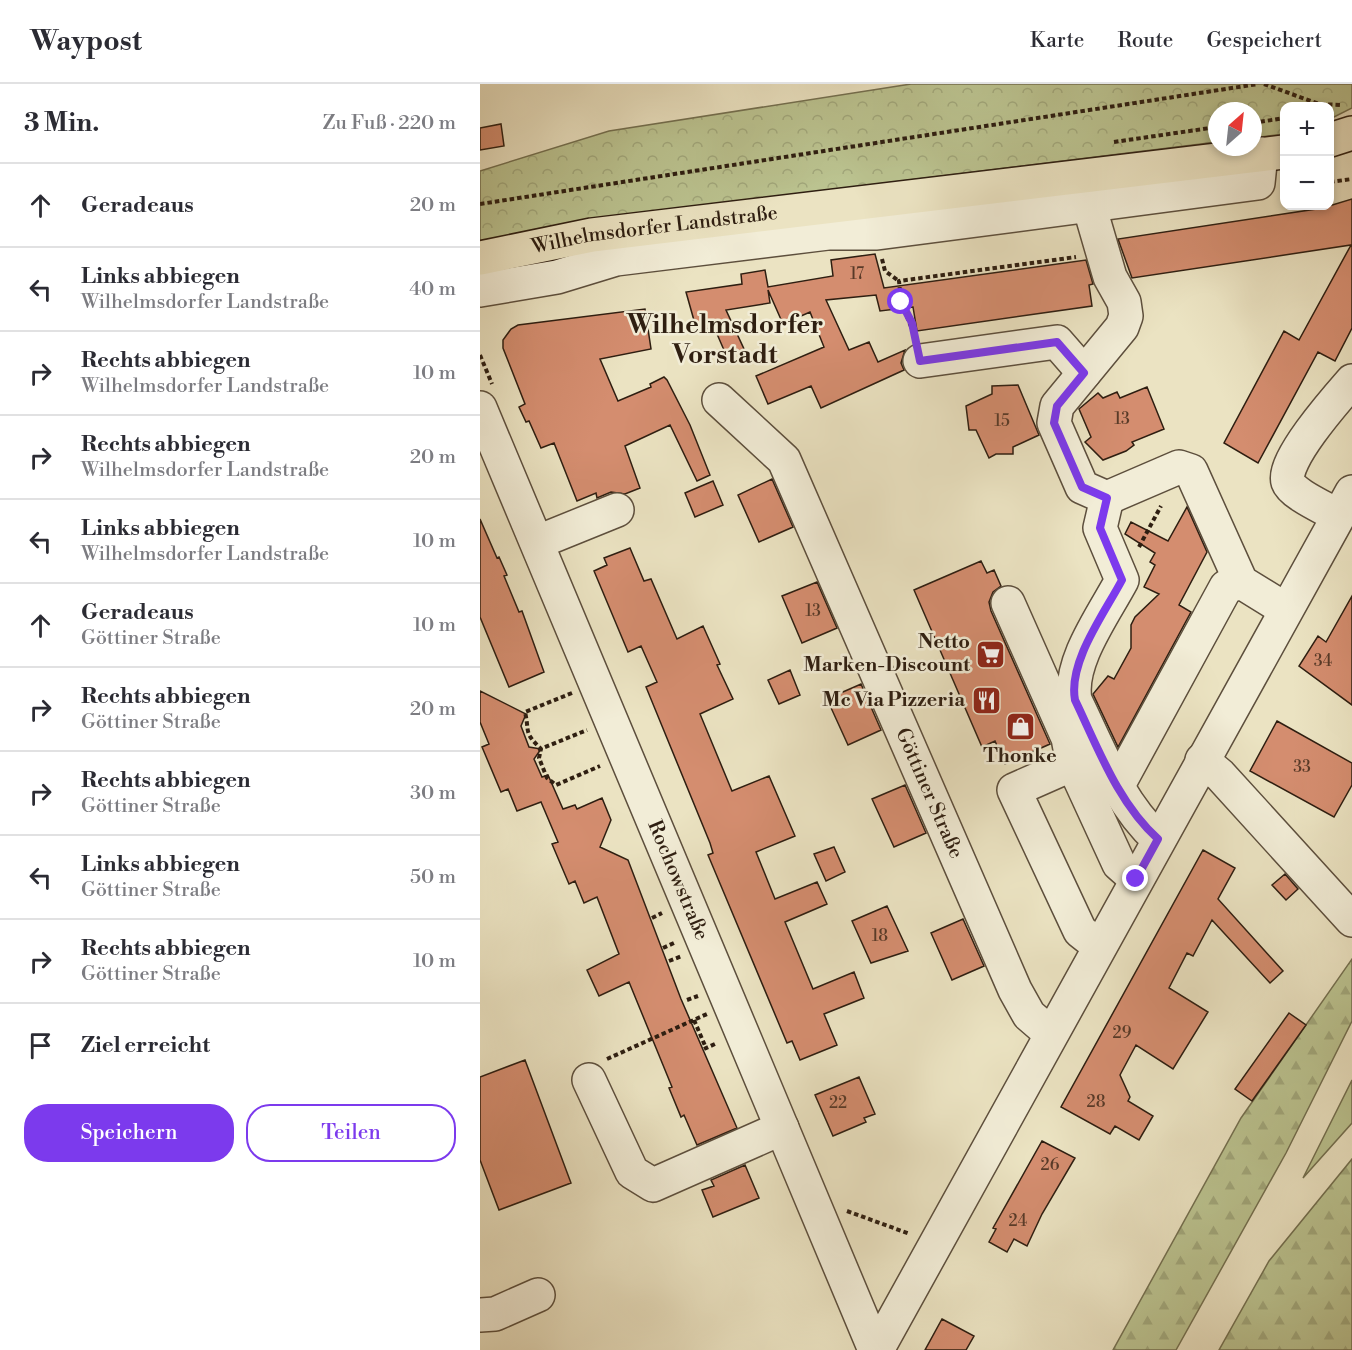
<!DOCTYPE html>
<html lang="de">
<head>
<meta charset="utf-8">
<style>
  body { margin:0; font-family:"Libre Bodoni",serif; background:#f2f2f3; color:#2b2b33 }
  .controls { position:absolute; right:18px; top:18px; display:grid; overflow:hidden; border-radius:12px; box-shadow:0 3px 9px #0003 }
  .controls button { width:54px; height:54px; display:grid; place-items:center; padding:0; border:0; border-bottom:2px solid #e1e1e2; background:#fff; color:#2b2b33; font:30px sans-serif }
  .compass { position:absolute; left:728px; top:18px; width:54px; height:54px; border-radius:50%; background:#fff; box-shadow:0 3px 9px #0003; rotate:27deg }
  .stop { position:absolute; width:18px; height:18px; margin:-14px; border:4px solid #7c3aed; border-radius:50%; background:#fff }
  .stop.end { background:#7c3aed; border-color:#fff; box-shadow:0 2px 6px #0008 }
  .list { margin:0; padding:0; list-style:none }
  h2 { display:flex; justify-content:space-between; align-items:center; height:78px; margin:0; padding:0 24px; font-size:26px }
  h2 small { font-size:20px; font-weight:400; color:#7c7c81 }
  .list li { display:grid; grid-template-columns:39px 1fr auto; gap:18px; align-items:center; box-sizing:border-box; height:84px; padding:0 24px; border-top:2px solid #e1e1e2 }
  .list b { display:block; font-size:22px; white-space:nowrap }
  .list p { margin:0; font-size:20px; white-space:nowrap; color:#7c7c81 }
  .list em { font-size:20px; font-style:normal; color:#7c7c81 }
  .actions { display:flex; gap:12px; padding:18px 24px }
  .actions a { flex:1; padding:14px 0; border:2px solid #7c3aed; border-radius:24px; text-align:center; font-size:21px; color:#7c3aed }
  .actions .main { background:#7c3aed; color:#fff }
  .icon { flex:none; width:33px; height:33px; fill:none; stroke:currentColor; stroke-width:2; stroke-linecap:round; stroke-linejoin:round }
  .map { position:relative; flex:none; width:872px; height:1266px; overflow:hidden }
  header { display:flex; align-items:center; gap:36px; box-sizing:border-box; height:84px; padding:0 30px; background:#fff; border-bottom:2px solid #e1e1e2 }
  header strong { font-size:28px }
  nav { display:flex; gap:33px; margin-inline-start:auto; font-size:21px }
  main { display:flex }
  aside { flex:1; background:#fff }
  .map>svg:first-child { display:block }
</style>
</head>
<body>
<header>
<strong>Waypost</strong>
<nav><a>Karte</a><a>Route</a><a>Gespeichert</a></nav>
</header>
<main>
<aside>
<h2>3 Min.<small>Zu Fuß · 220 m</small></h2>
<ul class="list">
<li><svg class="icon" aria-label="ahead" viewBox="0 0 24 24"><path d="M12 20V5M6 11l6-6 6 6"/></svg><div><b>Geradeaus</b></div><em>20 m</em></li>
<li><svg class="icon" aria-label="left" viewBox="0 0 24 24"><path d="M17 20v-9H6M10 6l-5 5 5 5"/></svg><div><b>Links abbiegen</b><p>Wilhelmsdorfer Landstraße</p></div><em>40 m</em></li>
<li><svg class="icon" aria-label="right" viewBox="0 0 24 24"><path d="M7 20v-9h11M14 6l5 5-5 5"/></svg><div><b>Rechts abbiegen</b><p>Wilhelmsdorfer Landstraße</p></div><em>10 m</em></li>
<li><svg class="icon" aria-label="right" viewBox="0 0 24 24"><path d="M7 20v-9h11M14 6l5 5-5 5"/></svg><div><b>Rechts abbiegen</b><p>Wilhelmsdorfer Landstraße</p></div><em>20 m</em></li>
<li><svg class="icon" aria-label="left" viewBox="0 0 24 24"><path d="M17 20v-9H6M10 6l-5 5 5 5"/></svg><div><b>Links abbiegen</b><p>Wilhelmsdorfer Landstraße</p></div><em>10 m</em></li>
<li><svg class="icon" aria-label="ahead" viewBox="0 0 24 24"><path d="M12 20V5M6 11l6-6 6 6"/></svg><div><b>Geradeaus</b><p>Göttiner Straße</p></div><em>10 m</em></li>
<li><svg class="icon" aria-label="right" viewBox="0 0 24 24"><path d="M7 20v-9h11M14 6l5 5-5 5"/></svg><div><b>Rechts abbiegen</b><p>Göttiner Straße</p></div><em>20 m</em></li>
<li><svg class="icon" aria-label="right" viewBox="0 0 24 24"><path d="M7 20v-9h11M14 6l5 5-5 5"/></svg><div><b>Rechts abbiegen</b><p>Göttiner Straße</p></div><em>30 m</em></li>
<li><svg class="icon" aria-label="left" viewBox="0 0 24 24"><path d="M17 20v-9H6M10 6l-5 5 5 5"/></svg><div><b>Links abbiegen</b><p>Göttiner Straße</p></div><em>50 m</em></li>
<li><svg class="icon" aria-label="right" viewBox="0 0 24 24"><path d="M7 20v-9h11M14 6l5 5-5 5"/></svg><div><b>Rechts abbiegen</b><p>Göttiner Straße</p></div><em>10 m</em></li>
<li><svg class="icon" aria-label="arrive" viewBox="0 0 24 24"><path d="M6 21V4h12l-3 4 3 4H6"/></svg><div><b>Ziel erreicht</b></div></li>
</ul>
<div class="actions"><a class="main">Speichern</a><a>Teilen</a></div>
</aside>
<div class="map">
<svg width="872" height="1266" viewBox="0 0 872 1266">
  <defs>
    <pattern id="forest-firs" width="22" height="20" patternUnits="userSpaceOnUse" patternTransform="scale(1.5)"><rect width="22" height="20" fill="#bbc390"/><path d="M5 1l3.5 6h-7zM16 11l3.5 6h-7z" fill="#a1a77b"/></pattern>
    <pattern id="park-crowns" width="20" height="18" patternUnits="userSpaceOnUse" patternTransform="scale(1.5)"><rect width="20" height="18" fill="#bbc390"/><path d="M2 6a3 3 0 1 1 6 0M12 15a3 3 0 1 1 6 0" fill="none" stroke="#a1a77b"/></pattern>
  </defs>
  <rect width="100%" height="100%" fill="#ebe3c2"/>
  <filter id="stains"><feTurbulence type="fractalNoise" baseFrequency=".00333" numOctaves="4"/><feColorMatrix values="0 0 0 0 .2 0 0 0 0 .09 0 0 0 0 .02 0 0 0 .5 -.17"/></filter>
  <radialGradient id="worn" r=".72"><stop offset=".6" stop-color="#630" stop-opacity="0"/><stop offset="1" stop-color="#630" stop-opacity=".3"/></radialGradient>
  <!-- grass -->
  <path fill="#bbc390" stroke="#747050" stroke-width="1.5" d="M872,996v43l-49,55z"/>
  <!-- forest -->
  <path fill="url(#forest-firs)" stroke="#747050" stroke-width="1.5" d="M872,875v62l-66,132 -110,197h-63l128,-232z
    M872,1075v191h-133l50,-89z"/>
  <!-- park -->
  <path fill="url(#park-crowns)" stroke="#747050" stroke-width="1.5" d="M431,0h441v24l-22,11v-13h-46v28l-31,4v-27h-36v31l-559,69 -178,30v-70l129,-40z"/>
  <!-- building -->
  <path fill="#d48d6f" stroke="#2e1e11" stroke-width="1.5" d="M21,40l3,22 -24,4v-22z
    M872,115v129l-17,33 -17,-9 -60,111 -34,-20 60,-112 15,9 52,-95 -219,33 -14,-39 198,-30v-3h13z
    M395,170l9,34 202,-28 7,24 -4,1 3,21 -175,25 -4,-24 -33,4 -4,-16 -50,5 23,50 20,-8 9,20 27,-12 -4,13 3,7 -83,38 -10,-22 -43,18 -12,-28 68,-29 -14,-35 -27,12 -15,-34 2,13 -44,7 18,39 -17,8 -13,-30 -17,4 -11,-39 56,-8 -1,-10 24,-4 3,17 65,-11 -2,-16z
    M165,225l6,40 -51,10 18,42 33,-14 -1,-3 14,-7 3,3 23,45 20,50 -13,6 -27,-56 -45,21 15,42 -15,6 -14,-2 -14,6 -1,-5 -19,8 -23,-58 -13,5 -12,-27 -3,1 -7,-15 6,-3 -22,-56v-8l8,-11 7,-4z
    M538,301l21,50 -26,12v7h-17l-7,4 -13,-28h-7l-3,-24 26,-12v-8z
    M667,303l17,42 -32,13 2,3 -8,6 -23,9 -18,-18 6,-5 -12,-28 19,-16 5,5 14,-6 3,6z
    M292,395l21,48 -34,15 -21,-47z
    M233,397l10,24 -28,12 -10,-24z
    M707,423l20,45 -28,53 12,7 -73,135 -25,-53 15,-18 6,3 17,-31v-23l4,-8 24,-23 -15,-7 11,-22 -5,-3 5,-9 -30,-19 6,-12 37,19z
    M0,435l17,39 2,-1 8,18 -3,1 15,36 3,-1 22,61 -35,15 -29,-70z
    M150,464l14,33 7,-2 26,60 26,-13 17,38 -3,1 16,34 -33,15 32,77 37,-15 26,60 -39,16 19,47 42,-17 10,22 -42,18 28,67 41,-17 10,26 -40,16 13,31 -37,15 -8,-19 -5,2 -79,-188 5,-2 -3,-10 -64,-156 11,-5 -16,-36 -13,6 -34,-81 13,-6 -3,-7z
    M501,477l6,12 7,-3 7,16 -8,6 -4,10 2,9 59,133 -45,20 -10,-23 -13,6 -68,-157z
    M337,498l20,46 -35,15 -20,-47z
    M872,512v109l-53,-39 19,-30 8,6z
    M310,586l10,25 -21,9 -11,-24z
    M381,600l20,46 -33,15 -21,-46z
    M0,607l46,23 -5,12 8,21 12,2 -7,10 8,18 6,-2 15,34 12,-4 2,4 25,-11 9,22 -11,27 28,13 53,139 56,129 -40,17 -13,-30 -3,2 -12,-29 3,-1 -43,-105 -30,14 -12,-26 32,-16 -22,-57 -13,6 -9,-22 -6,3 -17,-40 6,-2 -17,-40 -24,9 -9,-22 -7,3 -19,-45 7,-3 -9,-22z
    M797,637l75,42v22l-18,32 -84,-46z
    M425,701l21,48 -32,14 -22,-48z
    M354,763l11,25 -19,9 -12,-27z
    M723,766l32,18 -17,31 65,72 -13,12 -58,-63 -19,36 -6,-3 -18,35 39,24 -35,57 -37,-24 -16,30 10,22 -2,4 25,15 -14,24 -24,-14 -5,8 -49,-27z
    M805,790l13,15 -12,11 -14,-15z
    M407,822l21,45 -37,12 -19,-42z
    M483,835l21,47 -32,14 -21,-47z
    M809,929l17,12 -54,76 -17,-12z
    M45,976l46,123 -72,27 -19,-50v-83z
    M379,993l16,37 -11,4 2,4 -33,14 -18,-41z
    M562,1057l33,17 -33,56 -15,32 -13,-7 -7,13 -18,-10 7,-13 -3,-1z
    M265,1081l14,33 -46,19 -11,-27 12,-4 -3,-6z
    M462,1235l32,17 -8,14h-41z"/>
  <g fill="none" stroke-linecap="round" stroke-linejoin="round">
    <defs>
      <g id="minor">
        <path d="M609,121l21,72 14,25 2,14 -4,11 -65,79 -3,17 28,64 25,11 -7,30 22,52c-18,34 -54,82 -47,120 24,49 43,102 83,139"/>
        <path d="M0,206l77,-13 59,-18 212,-26h49l381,-50 3,-29"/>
        <path d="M440,277l137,-19 27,31"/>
        <path id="s1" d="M239,316l65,60 231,530 14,25 22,19"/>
        <path id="s2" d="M0,324l395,942"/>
        <path d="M627,414l72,-31 12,4 50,111 44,27"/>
        <path d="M858,432c-11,-7 -46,-22 -50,-34 -7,-21 50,-85 64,-101"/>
        <path d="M58,458l79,-32"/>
        <path d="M528,519l60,135 5,26"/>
        <path d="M722,676l18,15 132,145"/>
        <path d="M637,703l109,-200 15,-5"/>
        <path d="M619,862l-19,-15 -66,-141 59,-26 46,100 17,15"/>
        <path d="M109,996l43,92 21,13 129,-57"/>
        <path d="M0,1231l15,-1 43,-19"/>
        <path d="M397,1266l475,-858"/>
      </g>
      <g id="major">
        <path d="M850,56l22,-7"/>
        <path id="s3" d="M0,174l112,-23 692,-83"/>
      </g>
    </defs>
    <!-- minor casing -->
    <use href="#minor" stroke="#5d4f3d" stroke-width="36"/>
    <!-- major casing -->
    <use href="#major" stroke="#2e1e11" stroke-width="36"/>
    <!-- path -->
    <path stroke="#2e1e11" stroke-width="4" stroke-dasharray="4.5 3" stroke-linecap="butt" d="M784,0l55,20 22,1
      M773,39l31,-5
      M634,58l103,-15
      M850,98l22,-3
      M0,120l778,-120
      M402,175l3,12 14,10
      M434,250l-13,-32 -2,-21 177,-24
      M0,271l12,29
      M659,463l22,-41
      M92,609l-47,19c5,22 -2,19 16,37l-2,9 8,20 9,7 44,-19
      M58,666l49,-20
      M172,834l10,-5
      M183,864l13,-6
      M189,877l13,-5
      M207,916l11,-4
      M214,936l12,28
      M224,965l13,-6
      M127,975l100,-45
      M367,1127l63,23"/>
    <!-- minor -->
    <use href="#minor" stroke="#f2edd7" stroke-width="33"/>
    <!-- major -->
    <use href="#major" stroke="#ebe3c2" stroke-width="33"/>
  </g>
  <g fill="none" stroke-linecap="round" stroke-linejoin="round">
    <!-- route -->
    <path stroke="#7c3aed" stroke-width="8" d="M421,218l11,21 8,38 137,-19 27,31 -27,33 -3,17 28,64 25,11 -7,30 22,52c-18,34 -54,82 -47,120 23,48 43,103 83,139l-22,40"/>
  </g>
  <!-- icons -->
  <defs>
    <symbol id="supermarket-square" viewBox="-11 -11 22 22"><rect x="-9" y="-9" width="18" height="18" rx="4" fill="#8f2418" stroke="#f2edd7"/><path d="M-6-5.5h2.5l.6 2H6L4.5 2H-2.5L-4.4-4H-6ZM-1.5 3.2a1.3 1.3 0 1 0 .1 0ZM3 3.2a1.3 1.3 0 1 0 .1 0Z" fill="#fff"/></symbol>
    <symbol id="restaurant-square" viewBox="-11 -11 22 22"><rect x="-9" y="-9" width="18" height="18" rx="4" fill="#8f2418" stroke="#f2edd7"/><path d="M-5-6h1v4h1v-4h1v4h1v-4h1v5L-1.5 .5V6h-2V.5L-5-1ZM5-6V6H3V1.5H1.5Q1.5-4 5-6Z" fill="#fff"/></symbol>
    <symbol id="shop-square" viewBox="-11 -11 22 22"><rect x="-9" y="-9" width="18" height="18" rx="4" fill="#8f2418" stroke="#f2edd7"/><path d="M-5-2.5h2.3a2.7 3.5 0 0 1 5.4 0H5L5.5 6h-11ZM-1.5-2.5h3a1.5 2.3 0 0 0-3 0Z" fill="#fff"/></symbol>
  </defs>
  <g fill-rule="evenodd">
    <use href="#supermarket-square" x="494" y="554" width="33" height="33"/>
    <use href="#restaurant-square" x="490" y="600" width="33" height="33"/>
    <use href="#shop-square" x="524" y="626" width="33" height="33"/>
  </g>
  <g text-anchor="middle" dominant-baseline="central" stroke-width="5" stroke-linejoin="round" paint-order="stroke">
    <!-- number labels -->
    <g font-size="16" fill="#583a28">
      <text x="377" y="190">17</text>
      <text x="642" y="335">13</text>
      <text x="522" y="337">15</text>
      <text x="333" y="527">13</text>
      <text x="843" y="577">34</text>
      <text x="822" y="683">33</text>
      <text x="400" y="852">18</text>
      <text x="642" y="949">29</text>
      <text x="616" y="1018">28</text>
      <text x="358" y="1019">22</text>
      <text x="570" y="1081">26</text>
      <text x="538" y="1137">24</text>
    </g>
    <!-- street labels -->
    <g font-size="20" fill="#2e1e11" stroke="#f2edd7">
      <text stroke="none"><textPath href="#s3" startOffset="177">Wilhelmsdorfer Landstraße</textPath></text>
      <text stroke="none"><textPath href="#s1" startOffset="452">Göttiner Straße</textPath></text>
      <text stroke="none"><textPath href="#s2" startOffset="512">Rochowstraße</textPath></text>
    </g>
    <!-- poi labels -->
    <g font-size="20" font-weight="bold" fill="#2e1e11" stroke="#f2edd7" text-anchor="end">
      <text x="490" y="558">Netto<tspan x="490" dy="23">Marken-Discount</tspan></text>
      <text x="485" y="616">Mc Via Pizzeria</text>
      <text x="540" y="672" text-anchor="middle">Thonke</text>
    </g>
    <!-- district labels -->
    <g font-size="26" font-weight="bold" fill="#2e1e11" stroke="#f2edd7">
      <text x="245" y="241">Wilhelmsdorfer<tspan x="245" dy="30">Vorstadt</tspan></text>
    </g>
  </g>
  <rect width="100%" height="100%" filter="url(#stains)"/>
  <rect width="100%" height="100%" fill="url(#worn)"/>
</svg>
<div class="controls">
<button>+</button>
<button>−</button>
</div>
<svg class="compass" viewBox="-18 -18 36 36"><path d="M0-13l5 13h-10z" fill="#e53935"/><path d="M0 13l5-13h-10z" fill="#7c7c81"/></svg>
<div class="stop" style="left:421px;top:218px"></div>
<div class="stop end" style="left:656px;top:795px"></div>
</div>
</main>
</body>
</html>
